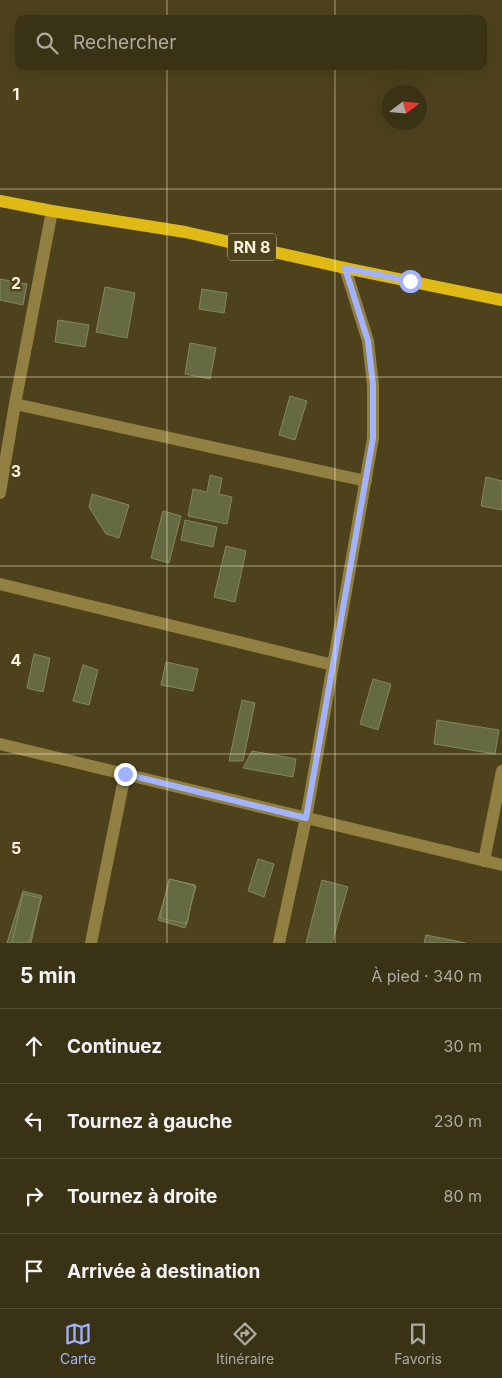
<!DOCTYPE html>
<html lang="fr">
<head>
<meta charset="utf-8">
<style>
  body { margin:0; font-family:Inter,sans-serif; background:#453e22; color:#f1f3f6 }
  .compass { position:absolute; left:382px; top:85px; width:45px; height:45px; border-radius:50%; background:#3a3215; box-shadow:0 5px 20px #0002; rotate:74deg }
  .stop { position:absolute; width:15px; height:15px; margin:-11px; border:4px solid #a2b2fd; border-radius:50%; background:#fff }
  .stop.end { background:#a2b2fd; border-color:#fff; box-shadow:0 1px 5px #0008 }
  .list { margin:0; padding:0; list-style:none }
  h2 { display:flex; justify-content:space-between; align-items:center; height:65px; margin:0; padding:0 20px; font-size:21px }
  h2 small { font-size:16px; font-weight:400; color:#abaaa0 }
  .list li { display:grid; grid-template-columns:32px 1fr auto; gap:15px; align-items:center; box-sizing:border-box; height:75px; padding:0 20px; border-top:1px solid #544d34 }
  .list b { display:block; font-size:19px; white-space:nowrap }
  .list em { font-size:16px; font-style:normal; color:#abaaa0 }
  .icon { flex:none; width:28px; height:28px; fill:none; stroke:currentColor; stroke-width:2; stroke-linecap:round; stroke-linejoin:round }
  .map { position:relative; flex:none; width:502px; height:943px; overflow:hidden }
  .search { position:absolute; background:#3a3215; box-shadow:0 5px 20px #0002; left:15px; right:15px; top:15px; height:55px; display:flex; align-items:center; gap:12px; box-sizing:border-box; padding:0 18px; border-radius:10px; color:#abaaa0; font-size:19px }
  .sheet { height:365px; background:#3a3215 }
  nav { display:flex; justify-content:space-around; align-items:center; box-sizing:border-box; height:70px; border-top:1px solid #544d34; background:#3a3215; font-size:14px; color:#abaaa0 }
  nav a { display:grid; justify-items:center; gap:2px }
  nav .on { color:#a2b2fd }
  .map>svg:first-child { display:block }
</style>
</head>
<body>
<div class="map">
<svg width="502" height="943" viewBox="0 0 502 943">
  <rect width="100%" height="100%" fill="#4d421c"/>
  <!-- building -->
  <path fill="#666a43" stroke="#82875f" d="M0,279l27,5 -4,21 -23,-5z
    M105,287l30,6 -8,45 -31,-6z
    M202,289l25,4 -3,20 -25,-4z
    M58,320l31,5 -4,22 -30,-5z
    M190,343l26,5 -6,31 -25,-5z
    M290,396l17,5 -12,39 -16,-5z
    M210,475l12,3 -3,16 13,3 -5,27 -39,-8 5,-27 14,3z
    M486,477l16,4v29l-21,-4z
    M92,494l37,11 -10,33 -13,-4 -17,-27z
    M163,511l18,5 -12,47 -18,-5z
    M185,520l32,7 -4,20 -32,-7z
    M226,546l20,5 -11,51 -21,-5z
    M34,654l16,4 -7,34 -16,-4z
    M166,662l32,7 -5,22 -32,-6z
    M83,665l15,5 -9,35 -16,-4z
    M373,679l18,5 -13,46 -18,-6z
    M242,700l13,3 -12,58h-14z
    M437,720l62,10 -4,24 -61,-10z
    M252,751l44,8 -3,18 -50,-9z
    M258,859l16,5 -10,33 -16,-6z
    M169,879l26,6 -8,39 -27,-6z
    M170,879l26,7 -11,42 -27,-8z
    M322,880l26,7 -16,56h-26z
    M23,891l19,5 -13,47h-22z
    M23,894l18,4 -10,45h-19z
    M426,935l40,8h-42z"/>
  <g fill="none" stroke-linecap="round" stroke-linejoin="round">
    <!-- minor -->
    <path stroke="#928042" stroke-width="12" d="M15,404l351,77
      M0,493l15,-89 37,-193
      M0,584l333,81
      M0,744l502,121
      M484,861l18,-90
      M91,943l34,-169
      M279,943l27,-125 67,-380v-53l-5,-44 -23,-73"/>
    <!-- major -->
    <path stroke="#dfba14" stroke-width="12" d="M0,201l52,10 133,21 160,36 157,32"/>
  </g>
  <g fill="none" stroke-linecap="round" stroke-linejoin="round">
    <!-- route -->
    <path stroke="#a2b2fd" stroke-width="6" d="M125,774l181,44 67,-380v-53l-5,-44 -23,-73 65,13"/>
  </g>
  <!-- grid -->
  <path fill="none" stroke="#f8f2dd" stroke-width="1" stroke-opacity="0.55" d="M167,0v19M335,0v19M167,66v877M335,66v877M0,189h502M0,377h502M0,566h502M0,754h502"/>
  <g text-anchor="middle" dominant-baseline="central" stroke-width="4.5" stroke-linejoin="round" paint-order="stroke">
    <!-- shield labels -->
    <rect fill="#4d421c" stroke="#c5bda3" stroke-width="1" x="228" y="233.5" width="48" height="27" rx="4"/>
    <g font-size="16" font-weight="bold" fill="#f8f2dd">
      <text x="252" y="247">RN 8</text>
    </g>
  </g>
  <g font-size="16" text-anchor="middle" font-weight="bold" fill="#f8f2dd" stroke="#4d421c" stroke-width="4.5" stroke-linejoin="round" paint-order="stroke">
    <text x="16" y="100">1</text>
    <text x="16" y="289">2</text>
    <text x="16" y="477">3</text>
    <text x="16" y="666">4</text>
    <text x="16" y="854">5</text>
  </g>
</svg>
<svg class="compass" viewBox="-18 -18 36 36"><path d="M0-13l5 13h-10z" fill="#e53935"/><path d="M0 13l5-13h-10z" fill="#abaaa0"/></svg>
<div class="stop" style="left:410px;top:281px"></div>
<div class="stop end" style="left:125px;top:774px"></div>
<div class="search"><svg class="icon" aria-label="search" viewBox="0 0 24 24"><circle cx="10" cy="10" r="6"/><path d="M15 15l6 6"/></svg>Rechercher</div>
</div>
<section class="sheet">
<h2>5 min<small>À pied · 340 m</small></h2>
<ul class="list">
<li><svg class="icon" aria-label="ahead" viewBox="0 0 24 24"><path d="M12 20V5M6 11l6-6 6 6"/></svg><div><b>Continuez</b></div><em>30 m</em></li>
<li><svg class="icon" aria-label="left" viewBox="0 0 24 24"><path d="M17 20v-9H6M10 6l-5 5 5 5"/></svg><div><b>Tournez à gauche</b></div><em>230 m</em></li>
<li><svg class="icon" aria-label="right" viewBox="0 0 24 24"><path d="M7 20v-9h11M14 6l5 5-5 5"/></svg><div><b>Tournez à droite</b></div><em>80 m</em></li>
<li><svg class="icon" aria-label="arrive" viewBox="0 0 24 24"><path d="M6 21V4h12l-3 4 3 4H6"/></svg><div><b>Arrivée à destination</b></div></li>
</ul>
</section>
<nav>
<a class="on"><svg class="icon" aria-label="map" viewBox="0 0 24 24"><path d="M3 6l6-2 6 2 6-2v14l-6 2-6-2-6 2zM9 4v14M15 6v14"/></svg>Carte</a>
<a><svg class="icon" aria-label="directions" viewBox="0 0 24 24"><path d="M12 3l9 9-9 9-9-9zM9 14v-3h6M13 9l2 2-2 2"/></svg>Itinéraire</a>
<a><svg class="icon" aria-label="saved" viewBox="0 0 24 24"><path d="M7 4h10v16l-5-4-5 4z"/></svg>Favoris</a>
</nav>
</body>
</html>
